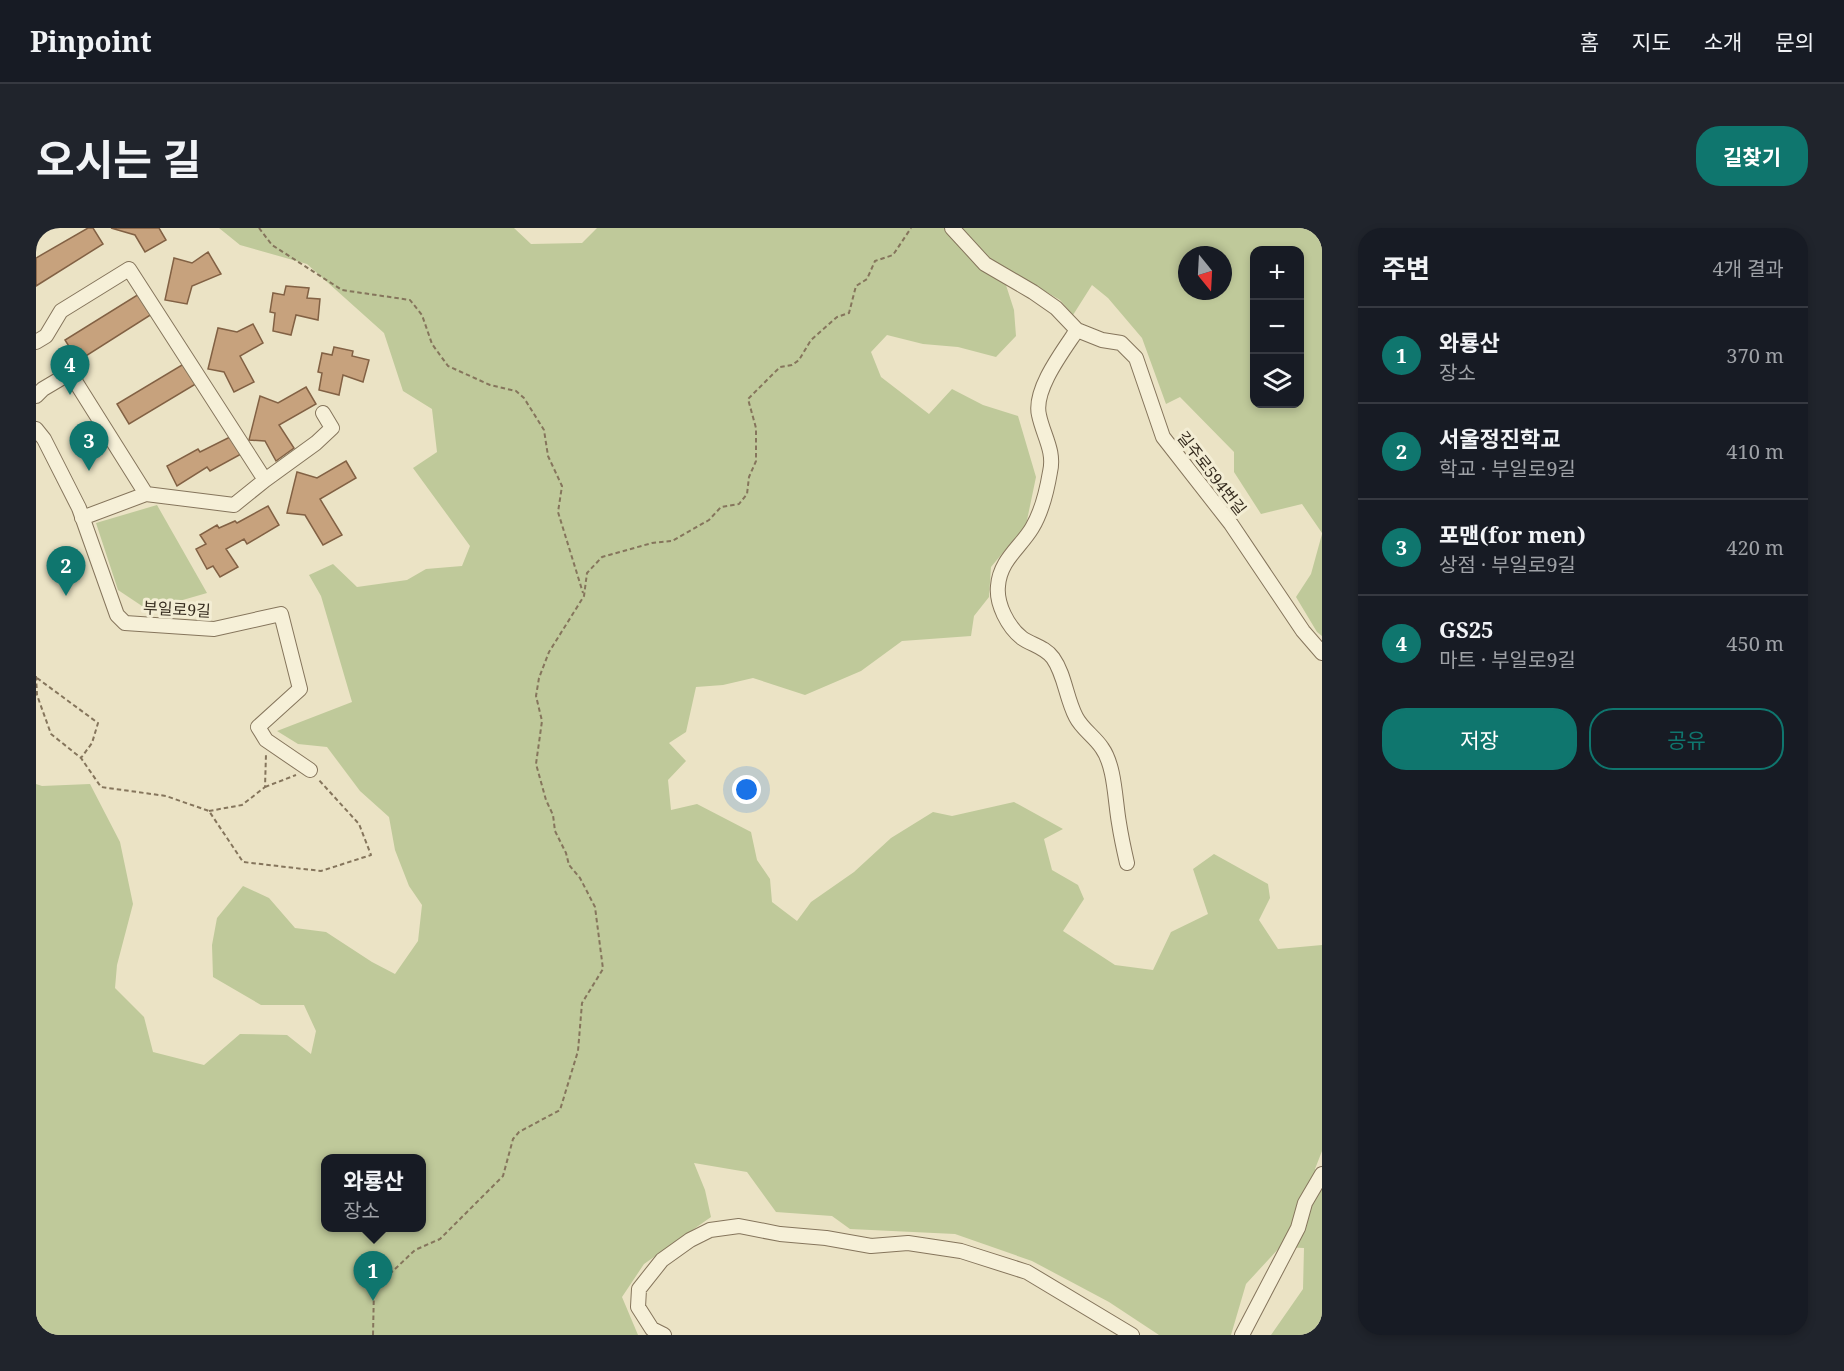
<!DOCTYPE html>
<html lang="ko">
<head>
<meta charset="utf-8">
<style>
  body { margin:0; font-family:"Noto Serif","Noto Sans KR",serif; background:#20242c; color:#f1f3f6 }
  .controls { position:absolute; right:18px; top:18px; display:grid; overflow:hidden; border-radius:12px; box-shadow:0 3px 9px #0003 }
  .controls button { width:54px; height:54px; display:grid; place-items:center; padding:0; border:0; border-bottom:2px solid #363941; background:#171b24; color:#f1f3f6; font:30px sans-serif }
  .compass { position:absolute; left:1142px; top:18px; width:54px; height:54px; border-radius:50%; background:#171b24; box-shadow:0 3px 9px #0003; rotate:162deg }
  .you { position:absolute; left:711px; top:562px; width:21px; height:21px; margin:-15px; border:4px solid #fff; border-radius:50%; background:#1a73e8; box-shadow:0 0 0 9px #1a73e833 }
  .badge { display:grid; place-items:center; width:39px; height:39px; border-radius:50%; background:#0f766e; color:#fff; font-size:20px; font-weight:700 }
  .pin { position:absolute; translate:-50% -50px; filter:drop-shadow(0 2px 3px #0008) }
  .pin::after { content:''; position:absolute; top:32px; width:21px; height:18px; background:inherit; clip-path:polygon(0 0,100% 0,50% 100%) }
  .popup { position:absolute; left:285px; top:926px; width:105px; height:78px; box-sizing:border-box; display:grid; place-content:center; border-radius:12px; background:#171b24; filter:drop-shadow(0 2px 4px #0005); font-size:20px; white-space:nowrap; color:#9ea1a6 }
  .popup b { font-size:22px; color:#f1f3f6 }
  .popup::after { content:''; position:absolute; left:50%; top:100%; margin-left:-12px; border:12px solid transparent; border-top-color:#171b24 }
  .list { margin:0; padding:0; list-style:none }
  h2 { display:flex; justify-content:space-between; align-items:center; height:78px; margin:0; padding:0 24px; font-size:26px }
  h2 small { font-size:20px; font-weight:400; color:#9ea1a6 }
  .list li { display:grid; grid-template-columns:39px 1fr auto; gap:18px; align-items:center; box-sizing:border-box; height:96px; padding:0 24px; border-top:2px solid #363941 }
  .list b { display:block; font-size:22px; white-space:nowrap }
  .list p { margin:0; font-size:20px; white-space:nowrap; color:#9ea1a6 }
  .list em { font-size:20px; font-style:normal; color:#9ea1a6 }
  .actions { display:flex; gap:12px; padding:18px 24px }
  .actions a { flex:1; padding:14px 0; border:2px solid #0f766e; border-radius:24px; text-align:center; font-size:21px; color:#0f766e }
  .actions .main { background:#0f766e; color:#fff }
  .icon { flex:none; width:33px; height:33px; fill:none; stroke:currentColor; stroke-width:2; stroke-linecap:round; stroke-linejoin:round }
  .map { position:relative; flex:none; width:1286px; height:1107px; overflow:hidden; border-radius:24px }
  header { display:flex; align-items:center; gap:36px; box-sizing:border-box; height:84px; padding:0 30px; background:#171b24; border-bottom:2px solid #363941 }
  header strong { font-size:28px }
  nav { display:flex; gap:33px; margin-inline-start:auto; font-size:21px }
  .intro { display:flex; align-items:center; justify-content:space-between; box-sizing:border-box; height:144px; padding:0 36px }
  h1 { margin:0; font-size:42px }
  .button { padding:15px 27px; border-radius:24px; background:#0f766e; color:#fff; font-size:21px; font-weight:700 }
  main { display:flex; gap:36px; padding:0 36px }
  aside { flex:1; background:#171b24; border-radius:24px; box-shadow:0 3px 9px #0003 }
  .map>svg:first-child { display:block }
</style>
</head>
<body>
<header>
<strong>Pinpoint</strong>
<nav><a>홈</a><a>지도</a><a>소개</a><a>문의</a></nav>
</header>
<div class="intro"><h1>오시는 길</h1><a class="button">길찾기</a></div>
<main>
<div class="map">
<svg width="1286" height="1107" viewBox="0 0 1286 1107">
  <rect width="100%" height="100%" fill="#ebe3c5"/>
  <!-- green -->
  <path fill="#bfc99a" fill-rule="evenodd" d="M183,0h295l17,16 51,-1 15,-15h725v305l-20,-29 -41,10 -27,-42v-20l-54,-55 -14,7 -24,-66 -34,-40 -16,-13 -19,30 -13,-15 -34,-20 -21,2 9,28 2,26 -20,21 -38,-10 -35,-3 -36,-9 -16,17 10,25 48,37 23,-25 31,16 35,11 18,61 -10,48 -35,42 -2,30 -15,19 -3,20 -69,5 -41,30 -56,24 -52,-17 -30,7 -27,2 -10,45 -17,11 17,18 -18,19 3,30 26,-6 54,28 6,28 13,19 2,23 25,19 14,-19 43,-30 37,-34 42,-26 19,4 62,-14 49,27 -19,10 8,31 26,15 6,14 -21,32 52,34 38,5 18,-38 37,-18 -15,-45 21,-15 54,30 2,14 -11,22 19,29 44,-4v206l-7,18 7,9v157h-51l32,-46 1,-41 -24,-1 -34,37 -15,51h-72l-50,-33 -77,-41 -77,-27 -105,-5 -18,-13 -56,-4 -29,-40 -53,-9 11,27 6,27 -67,47 -22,33 16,38h-602v-551l6,2 48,-2 30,58 13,62 -16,61 -2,23 29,29 9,35 51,13 36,-31 47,1 24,19 5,-23 -12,-26h-43l-48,-28 -1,-32 5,-27 26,-32 26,12 26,30 31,4 46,30 23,12 23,-33 4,-36 -13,-19 -14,-36 -6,-33 -29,-26 -33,-44 -29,-3 -21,-13 75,-29 -31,-106 -12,-21 24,-11 24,23 50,-7 19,-11 36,-3 8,-20 -57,-78 24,-16 -5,-43 -29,-18 -19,-58 -77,-69 -67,-19zM1218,22h46v154h-46zM1151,27h36v36h-36zM289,930h96v70h-96z
    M121,277l50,88 -59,17 -30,-20 -22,-67z
    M1286,306v102l-5,-4 -21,-35 15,-23z"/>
  <!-- building -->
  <path fill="#c7a27d" stroke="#826144" stroke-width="1.5" d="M52,0h5l10,16 -67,42v-28z
    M75,0h48l7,12 -21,12 -10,-17z
    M172,24l13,22 -29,12 -5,18 -22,-4 9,-42 18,5z
    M250,58l23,2 -2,10 13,1 -2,21 -22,-5 -5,20 -18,-4 2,-18 -5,-1 3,-19 11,2z
    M103,66l13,20 -74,47 -13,-21z
    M217,96l10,19 -23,13 14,26 -20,10 -10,-20 -16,-3 10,-41 19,4z
    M298,119l19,4 -1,5 17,4 -6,22 -20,-7 -4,20 -20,-5 3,-17 -4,-1 4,-19 10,2z
    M151,134l12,20 -70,42 -12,-20z
    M270,159l10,17 -37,21 15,23 -18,13 -11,-20 -16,-1 11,-44 18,7z
    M196,208l11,17 -33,18 -3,-4 -30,19 -10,-20 31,-17 2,3z
    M310,233l10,17 -36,21 22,36 -19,10 -18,-30 -18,-2 10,-41 20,6z
    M232,278l11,19 -32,19 -3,-5 -18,10 12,18 -18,10 -7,-11 -6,3 -11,-20 10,-5 -6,-9 17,-10 2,3 16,-7 2,2z"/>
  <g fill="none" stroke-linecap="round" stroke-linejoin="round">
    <defs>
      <path id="minor" d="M916,0l33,36 48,28 23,16 21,22 25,10 19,3 15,15 27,79 68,87 72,107 19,22
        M1041,102c-14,21 -44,60 -38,85 4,20 16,36 11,57 -3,18 -9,41 -18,56 -12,20 -32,32 -34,58 -2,18 10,41 24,52 10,7 23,9 31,20 12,17 13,40 23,59 6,12 19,20 26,31 13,18 13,53 17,75 2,13 5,27 8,40
        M0,114l10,-6 15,-25 68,-42 136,211 -31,25 -88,-11 -64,24
        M0,168l7,-7 27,-16 76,121
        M0,201l8,10 35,69 38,107 8,8 89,6 67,-15 19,75 -42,38 8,13 44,30
        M229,252l51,-37 16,-15 -9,-15
        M628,1107l-12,-6 -14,-22 1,-18 23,-29 28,-20 20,-10 29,-4 41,8 46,4 45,8 37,-3 53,8 66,21 105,63
        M1206,1107l56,-107 7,-25 17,-29"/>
    </defs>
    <!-- minor casing -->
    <use href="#minor" stroke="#85755c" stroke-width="16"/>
    <!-- path -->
    <path stroke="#85755c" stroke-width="2" stroke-dasharray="4.5 3" stroke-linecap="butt" d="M223,0l13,17 70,45 68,10 12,15 10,29 16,22 42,19 26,6 8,7 20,32 4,26 14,30 -4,26 25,81
      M0,448l1,19 14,39 30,24 20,29 65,9 43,15 34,51 78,9 50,-16 -12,-31 -41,-45
      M1,450l61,45 -6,20 -11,15
      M229,559l31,-12
      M173,583l33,-6 23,-18 1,-33
      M337,1107l1,-46 41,-39 25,-11 63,-63 10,-37 6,-7 41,-22 18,-59 4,-48 21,-34 -8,-62 -15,-29 -11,-13 -3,-12 -11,-22 -2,-16 -7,-15 -10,-36 6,-43 -6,-25 3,-18 10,-26 35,-56 3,-23 15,-16 50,-14 20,-2 37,-21 12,-13 18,-3 8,-10 2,-17 7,-16v-33l-8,-29 32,-32 12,-2 7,-5 12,-20 26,-23 12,-4 7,-27 11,-7 8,-18 18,-6 18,-27"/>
    <!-- minor -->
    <use href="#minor" stroke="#f6f0d8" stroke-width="14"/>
  </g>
  <g text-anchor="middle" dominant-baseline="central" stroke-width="6" stroke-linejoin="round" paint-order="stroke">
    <!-- street labels -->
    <g font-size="16" fill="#362c1f" stroke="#f3edd4">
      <text transform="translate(1176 245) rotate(52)">길주로594번길</text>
      <text transform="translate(141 381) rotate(3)">부일로9길</text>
    </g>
  </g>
</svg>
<div class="controls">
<button>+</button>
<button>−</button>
<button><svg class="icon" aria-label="layers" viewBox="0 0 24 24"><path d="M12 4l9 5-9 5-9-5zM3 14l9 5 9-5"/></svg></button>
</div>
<svg class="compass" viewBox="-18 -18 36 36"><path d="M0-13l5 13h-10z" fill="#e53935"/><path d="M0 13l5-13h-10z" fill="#9ea1a6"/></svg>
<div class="you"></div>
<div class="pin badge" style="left:337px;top:1073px">1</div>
<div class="popup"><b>와룡산</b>장소</div>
<div class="pin badge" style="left:30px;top:368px">2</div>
<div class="pin badge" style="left:53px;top:243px">3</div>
<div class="pin badge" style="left:34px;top:167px">4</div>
</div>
<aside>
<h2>주변<small>4개 결과</small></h2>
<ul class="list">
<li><span class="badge">1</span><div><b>와룡산</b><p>장소</p></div><em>370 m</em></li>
<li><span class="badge">2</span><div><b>서울정진학교</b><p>학교 · 부일로9길</p></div><em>410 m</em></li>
<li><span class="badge">3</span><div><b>포맨(for men)</b><p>상점 · 부일로9길</p></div><em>420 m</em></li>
<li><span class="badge">4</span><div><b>GS25</b><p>마트 · 부일로9길</p></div><em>450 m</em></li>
</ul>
<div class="actions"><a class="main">저장</a><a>공유</a></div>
</aside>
</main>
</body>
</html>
